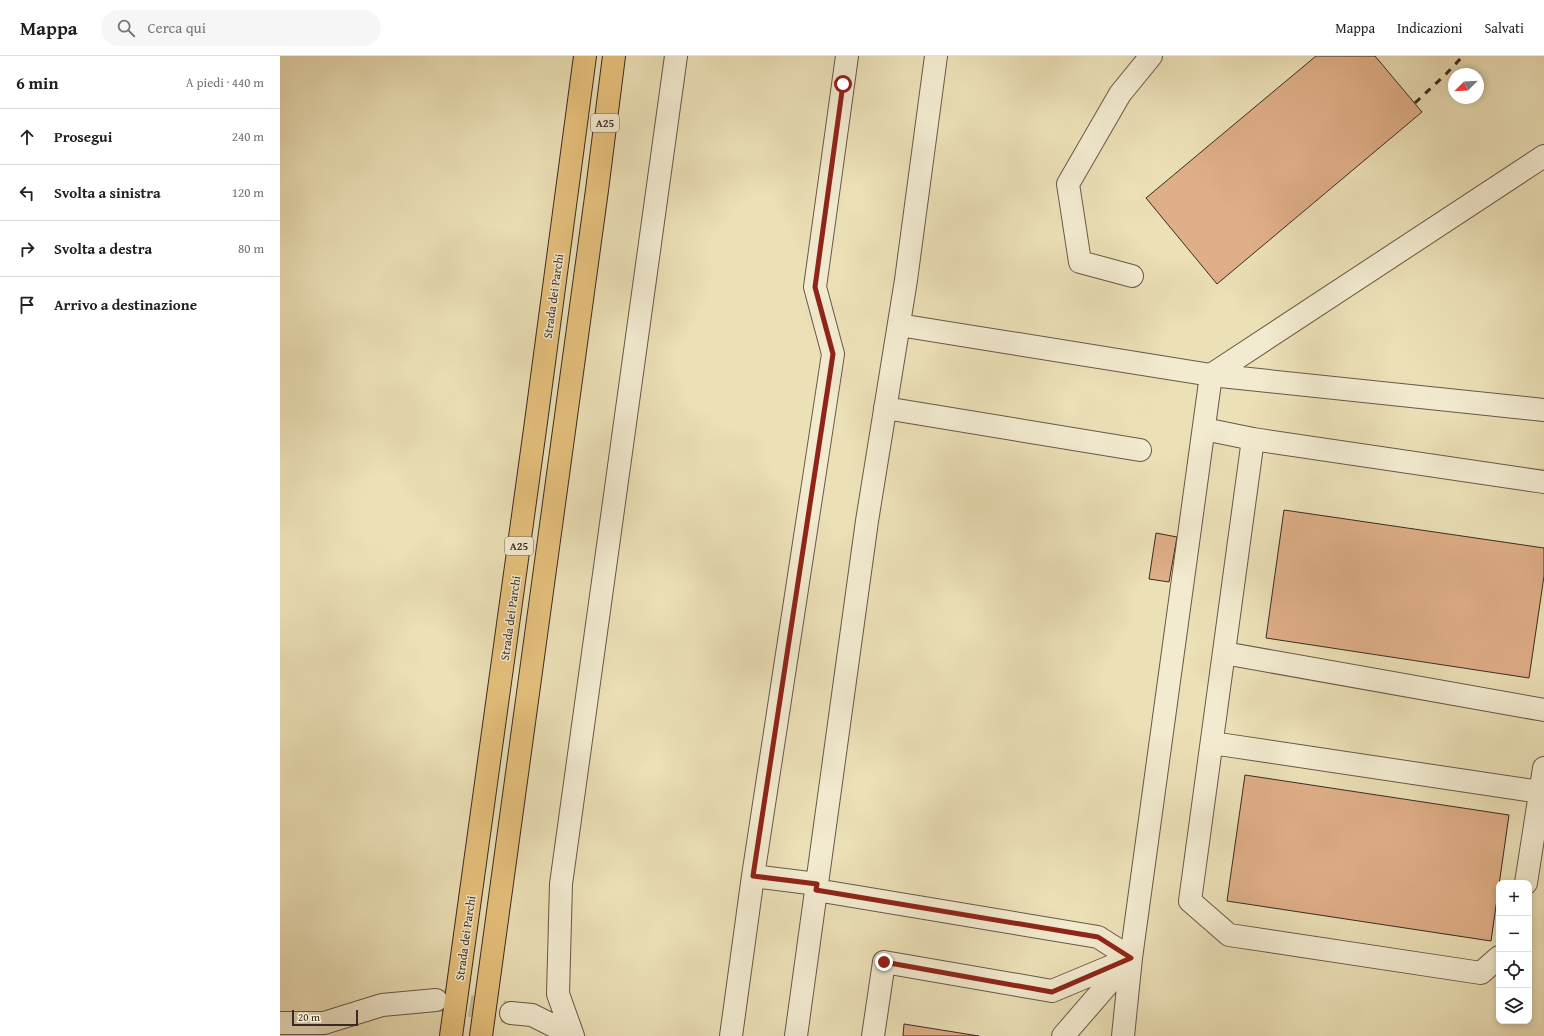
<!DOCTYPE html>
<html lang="it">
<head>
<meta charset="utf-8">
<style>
  body { margin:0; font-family:"Gentium Book Plus",serif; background:#f6f6f6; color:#202124 }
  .controls { position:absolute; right:12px; bottom:12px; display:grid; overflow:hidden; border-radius:8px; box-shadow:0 2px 6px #0003 }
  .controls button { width:36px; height:36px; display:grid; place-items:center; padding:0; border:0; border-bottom:1px solid #e0e0e0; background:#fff; color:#202124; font:20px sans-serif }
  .compass { position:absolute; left:1168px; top:12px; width:36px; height:36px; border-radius:50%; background:#fff; box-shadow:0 2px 6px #0003; rotate:246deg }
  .scale { position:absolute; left:12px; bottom:10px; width:66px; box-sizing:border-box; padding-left:4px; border:2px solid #3b2a21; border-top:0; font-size:11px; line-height:14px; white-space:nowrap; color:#3b2a21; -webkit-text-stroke:3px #f3ebd0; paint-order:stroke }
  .stop { position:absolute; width:12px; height:12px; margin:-9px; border:3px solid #8f2418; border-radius:50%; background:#fff }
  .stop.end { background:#8f2418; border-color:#fff; box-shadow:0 1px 4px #0008 }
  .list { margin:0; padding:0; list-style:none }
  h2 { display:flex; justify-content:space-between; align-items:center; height:52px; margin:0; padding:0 16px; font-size:17px }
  h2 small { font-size:13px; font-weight:400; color:#757577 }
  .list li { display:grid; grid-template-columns:26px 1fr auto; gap:12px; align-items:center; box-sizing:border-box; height:56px; padding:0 16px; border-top:1px solid #e0e0e0 }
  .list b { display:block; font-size:15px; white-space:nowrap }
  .list em { font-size:13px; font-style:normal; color:#757577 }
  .icon { flex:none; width:22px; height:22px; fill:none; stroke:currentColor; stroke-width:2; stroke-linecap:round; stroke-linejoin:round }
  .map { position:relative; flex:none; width:1264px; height:980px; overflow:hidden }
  header { display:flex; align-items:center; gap:24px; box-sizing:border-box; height:56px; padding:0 20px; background:#fff; border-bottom:1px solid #e0e0e0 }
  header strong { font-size:19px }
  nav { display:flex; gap:22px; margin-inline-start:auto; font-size:14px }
  .search { width:280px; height:36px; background:#f6f6f6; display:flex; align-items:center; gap:10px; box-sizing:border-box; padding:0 14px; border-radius:22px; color:#757577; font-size:15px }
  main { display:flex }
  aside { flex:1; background:#fff }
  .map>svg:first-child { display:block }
</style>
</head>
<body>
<header>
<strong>Mappa</strong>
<div class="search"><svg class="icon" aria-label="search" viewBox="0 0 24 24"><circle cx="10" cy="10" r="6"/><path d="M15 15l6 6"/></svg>Cerca qui</div>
<nav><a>Mappa</a><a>Indicazioni</a><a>Salvati</a></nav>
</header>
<main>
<aside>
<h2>6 min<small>A piedi · 440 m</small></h2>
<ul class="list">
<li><svg class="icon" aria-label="ahead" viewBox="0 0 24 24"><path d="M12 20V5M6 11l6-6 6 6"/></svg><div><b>Prosegui</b></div><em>240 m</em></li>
<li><svg class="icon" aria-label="left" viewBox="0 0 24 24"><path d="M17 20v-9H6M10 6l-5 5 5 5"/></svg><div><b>Svolta a sinistra</b></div><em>120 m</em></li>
<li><svg class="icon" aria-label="right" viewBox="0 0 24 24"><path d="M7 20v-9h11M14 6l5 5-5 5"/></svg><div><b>Svolta a destra</b></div><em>80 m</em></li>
<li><svg class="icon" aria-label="arrive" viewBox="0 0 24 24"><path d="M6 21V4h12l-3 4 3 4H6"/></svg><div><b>Arrivo a destinazione</b></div></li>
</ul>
</aside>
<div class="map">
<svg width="1264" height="980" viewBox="0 0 1264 980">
  <rect width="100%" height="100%" fill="#ece0b7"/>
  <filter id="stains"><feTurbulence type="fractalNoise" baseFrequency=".005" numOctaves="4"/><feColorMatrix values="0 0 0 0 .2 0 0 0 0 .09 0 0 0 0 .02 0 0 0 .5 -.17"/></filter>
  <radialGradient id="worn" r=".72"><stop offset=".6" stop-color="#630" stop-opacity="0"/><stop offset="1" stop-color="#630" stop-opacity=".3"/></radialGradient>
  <!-- building -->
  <path fill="#dfaf88" stroke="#3b2a21" d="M1036,0h59l47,56 -205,172 -71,-86z
    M1004,454l260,38v28l-15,102 -263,-40z
    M876,477l21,4 -8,45 -20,-3z
    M965,719l264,40 -18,126 -264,-40z
    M624,968l75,12h-76z"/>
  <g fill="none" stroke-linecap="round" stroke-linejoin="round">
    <!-- minor-tunnel -->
    <path stroke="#c9bc99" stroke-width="22" stroke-dasharray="22 11" stroke-linecap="butt" d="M157,944l74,13"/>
    <defs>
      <path id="minor" d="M852,220l-52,-14 -12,-78 52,-90 31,-38
        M619,269l312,50 333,35
        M605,352l255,42
        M924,373l49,10 291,43
        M973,383l-63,462 39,34 252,38 18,-16
        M944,597l320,57
        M932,687l328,49
        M1246,827l18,-115
        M537,828l-64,-8 80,-522 -18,-67 32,-231
        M536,834l282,47 33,21
        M231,957l21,2 40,20
        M0,967h44l58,-18 54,-5
        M293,980l-15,-42 3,-110 115,-828
        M451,980l22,-160
        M516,980l71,-515 39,-241 30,-224
        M593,980l11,-74 168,29 79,-33
        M783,980l65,-75
        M843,980l8,-78 80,-583 333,-219"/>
      <path id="highway" d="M171,980l85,-614 49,-366
        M201,980l116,-846 17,-134"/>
    </defs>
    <!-- minor casing -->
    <use href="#minor" stroke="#675846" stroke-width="24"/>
    <!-- highway casing -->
    <use href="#highway" stroke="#3b2a21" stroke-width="24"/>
    <!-- minor -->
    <use href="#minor" stroke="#f3ebd0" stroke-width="22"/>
    <!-- highway -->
    <use href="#highway" stroke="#e6c07c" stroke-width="22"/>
    <!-- rail -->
    <path stroke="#3b2a21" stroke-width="3" stroke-dasharray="7 7" stroke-linecap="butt" d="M1135,47l31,-29 17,-18"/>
  </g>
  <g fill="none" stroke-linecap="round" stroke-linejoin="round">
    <!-- route -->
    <path stroke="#8f2418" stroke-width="5" d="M563,28l-28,203 18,67 -80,522 64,8 -1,6 282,47 33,21 -79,34 -168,-30"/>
  </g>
  <g text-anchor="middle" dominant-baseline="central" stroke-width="3" stroke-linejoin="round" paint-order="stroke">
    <!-- shield labels -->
    <g fill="#f3ebd0" stroke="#726456" stroke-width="1">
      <rect x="311" y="58" width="28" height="18" rx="3"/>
      <rect x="225" y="481" width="28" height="18" rx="3"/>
    </g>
    <g font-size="11" font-weight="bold" fill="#3b2a21">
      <text x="325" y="67">A25</text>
      <text x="239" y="490">A25</text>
    </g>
    <!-- street labels -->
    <g font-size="12" fill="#3b2a21" stroke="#f3ebd0">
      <text transform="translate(273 240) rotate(-82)">Strada dei Parchi</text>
      <text transform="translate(230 562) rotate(-82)">Strada dei Parchi</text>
      <text transform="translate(185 882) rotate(-82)">Strada dei Parchi</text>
    </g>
  </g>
  <rect width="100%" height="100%" filter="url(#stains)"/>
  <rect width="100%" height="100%" fill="url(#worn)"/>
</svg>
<div class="controls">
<button>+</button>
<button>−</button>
<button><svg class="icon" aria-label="locate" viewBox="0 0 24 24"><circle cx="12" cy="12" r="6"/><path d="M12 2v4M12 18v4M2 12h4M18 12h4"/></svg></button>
<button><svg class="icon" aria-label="layers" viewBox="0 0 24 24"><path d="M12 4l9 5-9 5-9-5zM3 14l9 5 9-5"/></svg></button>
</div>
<svg class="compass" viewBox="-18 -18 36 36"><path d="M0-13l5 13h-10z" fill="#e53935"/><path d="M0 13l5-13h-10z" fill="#757577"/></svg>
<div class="scale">20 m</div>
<div class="stop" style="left:563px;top:28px"></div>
<div class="stop end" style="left:604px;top:906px"></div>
</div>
</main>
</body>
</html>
